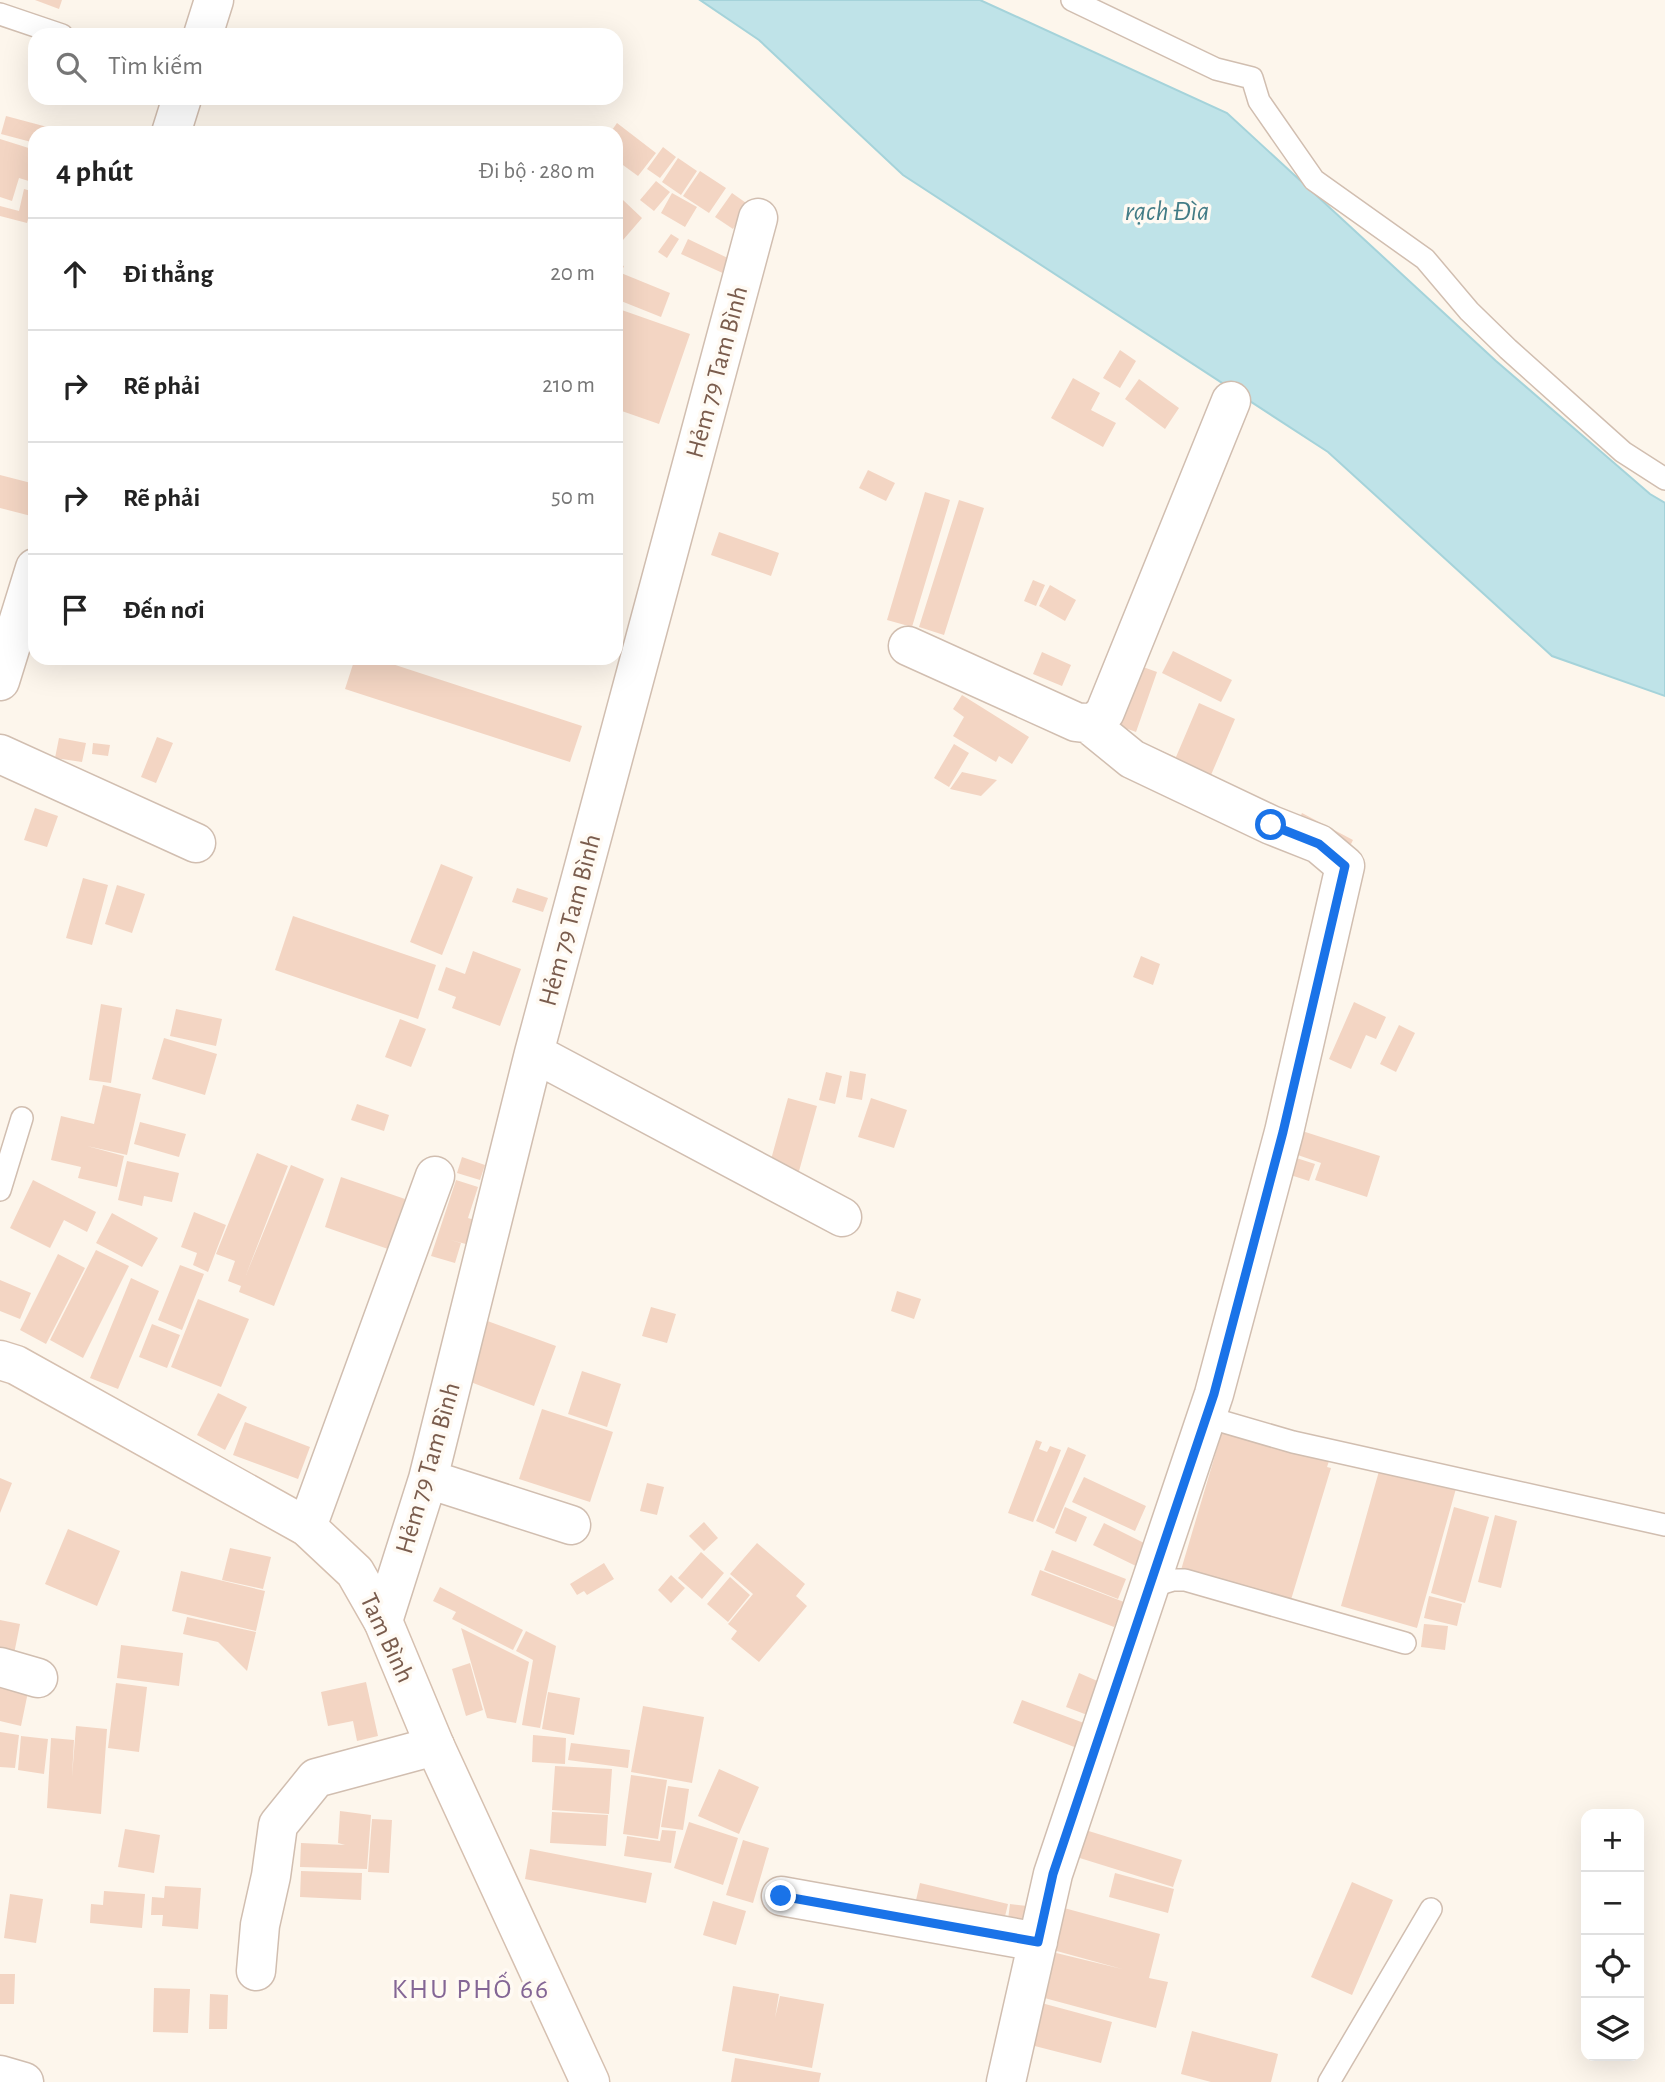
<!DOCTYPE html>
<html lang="vi">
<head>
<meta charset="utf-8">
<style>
  body { margin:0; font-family:"Alegreya Sans",sans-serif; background:#f6f6f6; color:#222 }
  .controls { position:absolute; right:21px; bottom:21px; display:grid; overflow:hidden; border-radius:14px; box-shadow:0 7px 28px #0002 }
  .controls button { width:63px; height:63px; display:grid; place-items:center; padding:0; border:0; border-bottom:2px solid #e0e0e0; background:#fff; color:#222; font:35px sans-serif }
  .stop { position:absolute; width:21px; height:21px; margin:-16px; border:5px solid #1a73e8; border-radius:50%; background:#fff }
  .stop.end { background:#1a73e8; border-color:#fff; box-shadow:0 2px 7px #0008 }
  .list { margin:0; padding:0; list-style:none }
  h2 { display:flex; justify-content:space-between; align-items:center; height:91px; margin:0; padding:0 28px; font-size:30px }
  h2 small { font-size:23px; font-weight:400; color:#767676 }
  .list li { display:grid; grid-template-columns:46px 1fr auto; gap:21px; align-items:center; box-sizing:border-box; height:112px; padding:0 28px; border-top:2px solid #e0e0e0 }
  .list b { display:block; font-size:26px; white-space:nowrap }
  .list em { font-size:23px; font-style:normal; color:#767676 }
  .icon { flex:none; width:38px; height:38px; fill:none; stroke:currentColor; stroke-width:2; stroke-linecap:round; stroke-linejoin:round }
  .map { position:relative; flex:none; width:1665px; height:2082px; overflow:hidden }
  .search { position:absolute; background:#fff; box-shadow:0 7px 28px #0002; left:28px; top:28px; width:595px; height:77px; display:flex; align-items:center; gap:18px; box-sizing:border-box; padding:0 24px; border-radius:21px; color:#767676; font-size:26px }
  .panel { position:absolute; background:#fff; box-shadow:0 7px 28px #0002; left:28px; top:126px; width:595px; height:539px; border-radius:21px }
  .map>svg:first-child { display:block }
</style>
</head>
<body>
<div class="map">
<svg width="1665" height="2082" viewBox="0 0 1665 2082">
  <rect width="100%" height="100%" fill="#fdf6ec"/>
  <!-- water -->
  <path fill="#bfe3e8" stroke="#a5d3da" stroke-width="2" d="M700,0h280l247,113 269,248 154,133 15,9v193l-113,-40 -224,-204 -425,-277 -144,-135z"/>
  <!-- building -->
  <path fill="#f3d5c3" d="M35,0h27l-3,9z
    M6,116l60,16v1h-31v10l-34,-9z
    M617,123l39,30 -18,23 -22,-16 2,-12 -2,-2v-13h-6z
    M0,139l35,11v33l-16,-5 -7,23 -12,-4z
    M663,147l13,10 -16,21 -13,-9z
    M678,158l19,13 -16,24 -19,-13z
    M700,171l26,17 -17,25 -26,-17z
    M656,181l14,11 -16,19 -14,-11z
    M24,189l11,3 -8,31 -27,-7v-10l19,5z
    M672,193l25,14 -12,20 -24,-14z
    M732,193l17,12 -16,24 -18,-12z
    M623,200l19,18 -19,22 -7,-7v-25z
    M671,234l8,5 -12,19 -9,-6z
    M688,239l46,22 -7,14 -46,-21z
    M616,263l8,3 -3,7 49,20 -9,24 -45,-18z
    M616,308l74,26 -31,90 -43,-15z
    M1120,350l16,11 -16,27 -17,-10z
    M1073,378l27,15 -9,17 25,13 -13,24 -52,-29z
    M1139,379l40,29 -14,21 -40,-30z
    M868,470l27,13 -9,18 -27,-13z
    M0,475l35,9v33l-35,-9z
    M925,492l25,8 -38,127 -25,-7z
    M959,500l25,8 -40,127 -25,-8z
    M719,532l60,21 -8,23 -60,-21z
    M1033,580l12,5 -9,21 -12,-5z
    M1050,585l26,15 -11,21 -26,-15z
    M1173,651l59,29 -11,22 -59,-29z
    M1042,652l29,13 -9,21 -29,-12z
    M355,658h19l208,68 -12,36 -225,-73z
    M1132,663l25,9 -21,60 -25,-9z
    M962,695l67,42 -17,27 -13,-8 -3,6 -43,-26 11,-19 -11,-8z
    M1199,703l36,16 -30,70 -59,-26 7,-16 23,10z
    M157,737l16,6 -17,40 -15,-6z
    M59,738l27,5 -4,19 -27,-4z
    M93,743l17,2 -2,11 -16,-2z
    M954,744l15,9 -20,34 -15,-9z
    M962,772l35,8 -16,16 -31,-7z
    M35,808l23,8 -11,31 -23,-7z
    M1302,813l51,27 -7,14 -51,-27z
    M441,864l32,13 -31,78 -32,-13z
    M83,878l25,7 -16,60 -26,-7z
    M117,885l28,9 -13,39 -27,-9z
    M517,888l31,10 -5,14 -31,-10z
    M293,916l143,49 -18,54 -143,-49z
    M473,951l48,18 -21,57 -48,-18 4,-11 -18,-7 8,-23 19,7z
    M1141,956l19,8 -7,21 -20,-8z
    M1354,1002l32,15 -10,22 -10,-4 -15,34 -22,-10z
    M101,1004l21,4 -11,75 -22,-3z
    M176,1009l46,10 -6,27 -46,-10z
    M400,1019l26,10 -15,38 -26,-10z
    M1399,1025l16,8 -19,39 -16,-8z
    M164,1038l53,16 -12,41 -53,-16z
    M850,1071l16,3 -4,26 -16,-3z
    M826,1072l16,4 -7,28 -16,-4z
    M103,1085l38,9 -14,61 -40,-9 37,10 -7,31 -39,-9 3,-11 -30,-7 10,-44 33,8z
    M788,1098l29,8 -21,76 -29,-8z
    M871,1098l36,12 -13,38 -36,-11z
    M357,1104l32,11 -5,16 -33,-11z
    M140,1122l46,12 -7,23 -45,-13z
    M1296,1129l84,27 -13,41 -52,-17 6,-17 -32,-11z
    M257,1153l31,13 -42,109 45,-110 33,14 -50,127 -35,-14 2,-6 -13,-5 7,-20 -19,-7z
    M1287,1155l28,9 -6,17 -28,-9z
    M462,1157l23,8 -5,15 -23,-7z
    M127,1161l52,12 -7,29 -28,-6 -2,10 -24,-6z
    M341,1177l64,22 -17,50 -63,-22z
    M33,1180l63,32 -9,20 -23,-12 -14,28 -40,-20z
    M456,1180l22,7 -10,31 10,3 -8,24 -20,-5 11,3 -6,20 -24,-7z
    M194,1212l32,13 -18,47 -15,-7 4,-12 -16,-6z
    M112,1213l46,25 -16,29 -46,-24z
    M96,1250l33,16 -46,92 -33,-18z
    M58,1254l27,14 -39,76 -26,-14z
    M180,1265l24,9 -22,56 -24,-10z
    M131,1278l28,13 -41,98 -28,-11z
    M0,1280l31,13 -11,26 -20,-8z
    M897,1291l24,8 -7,20 -23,-8z
    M198,1299l51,20 -28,68 -50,-20z
    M651,1307l25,7 -9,29 -25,-7z
    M482,1319l74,27 -22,60 -74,-28z
    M152,1324l28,11 -13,33 -28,-11z
    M582,1371l39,13 -14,43 -39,-13z
    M218,1393l29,14 -22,43 -28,-15z
    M542,1409l71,23 -23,70 -71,-23z
    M245,1422l65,25 -12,32 -65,-24z
    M1224,1425l106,33 -3,9 4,1 -41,135 -109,-33z
    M1036,1440l6,2 -3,7 8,3 3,-6 11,4 -28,72 -25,-9z
    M1068,1447l18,8 -32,74 -18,-8z
    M1381,1464l76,21 -40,143 -76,-22z
    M1084,1477l62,29 -11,25 -63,-29z
    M0,1478l12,5 -12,30z
    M647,1483l17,4 -7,28 -17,-4z
    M1065,1507l22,10 -11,25 -21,-9z
    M1454,1507l35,10 -24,86 -34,-10z
    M1495,1515l22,6 -16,67 -23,-6z
    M704,1522l14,16 -14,13 -15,-15z
    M1104,1523l44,22 -10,22 -45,-22z
    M68,1529l52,22 -23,55 -52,-22z
    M757,1543l48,41 -9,12 11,10 -48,56 -28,-23 6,-8 -9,-7 25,-30 -23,-20z
    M230,1548l41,9 -8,32 -41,-9z
    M1052,1550l74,29 -8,20 -74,-29z
    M701,1552l23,21 -22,26 -24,-21z
    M604,1563l10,16 -27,16 -3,-4 -7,4 -7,-11z
    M1040,1570l84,32 -10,25 -83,-32z
    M181,1571l84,20 -9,40 -84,-20z
    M671,1575l14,13 -14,15 -13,-13z
    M730,1577l20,18 -22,27 -21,-18z
    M440,1587l83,43 -10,20 -61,-31 4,-7 -23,-11z
    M1429,1596l33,8 -5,22 -33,-8z
    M187,1617l69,15 -9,39 -29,-29 -35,-8z
    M0,1620l20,4 -8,40 -12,-2z
    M1424,1624l24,2 -3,24 -24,-3z
    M461,1628l68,34 -13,61 -29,-5z
    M526,1631l30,15 -16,82 -18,-3 11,-65 -17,-9z
    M121,1645l62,8 -4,33 -62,-8z
    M470,1663l13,47 -17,6 -14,-47z
    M1079,1673l23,10 -12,33 -24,-9z
    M366,1682l12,54 -21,5 -4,-20 -25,5 -7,-34z
    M116,1683l31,4 -8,65 -31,-4z
    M0,1686l28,6 -7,34 -21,-5z
    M548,1692l32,6 -6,37 -32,-6z
    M1022,1700l70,26 -10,24 -69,-27z
    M643,1706l61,11 -12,66 -61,-11z
    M76,1726l31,3 -6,85 -54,-6 4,-70 23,2 -2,37z
    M0,1732l19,3 -4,33 -15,-1z
    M533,1735l33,3 -1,26 -33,-2z
    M21,1736l27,3 -4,35 -26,-4z
    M571,1743l59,7 -2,18 -60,-8z
    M555,1766l57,3 -3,45 -57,-4z
    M719,1769l40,18 -20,47 -41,-18z
    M631,1775l36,5 -9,59 -35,-5z
    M668,1786l21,3 -6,41 -22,-3z
    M340,1811l31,4 -4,54 -67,-2 1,-24 44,2 -7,-2z
    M552,1812l56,3 -2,31 -56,-3z
    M372,1819l20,1 -3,53 -21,-1z
    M689,1822l49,16 -15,47 -49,-17z
    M1079,1828l103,32 -9,27 -103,-32z
    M125,1829l35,6 -6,38 -36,-6z
    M662,1830l14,1 -5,32 -47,-7 3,-20 33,5z
    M743,1840l26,8 -16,55 -27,-8z
    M530,1849l122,24 -6,30 -121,-24z
    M301,1871l61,2 -1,27 -61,-3z
    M1115,1873l59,16 -6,24 -59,-16z
    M1352,1882l41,18 -41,95 -41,-18z
    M920,1883l88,21 -7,29 -88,-20z
    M165,1886l36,2 -3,41 -36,-3 1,-11h-12l1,-18 12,1z
    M104,1891l41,3 -3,34 -52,-5 1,-19 12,1z
    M10,1894l33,5 -7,44 -32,-5z
    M713,1901l33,10 -10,34 -33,-10z
    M1010,1904l17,2 -5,31 -16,-2z
    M1053,1905l107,29 -11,44 19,4 -12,46 -119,-32 11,-45 74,18 -80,-22z
    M0,1974h15l-1,30h-14z
    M733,1986l46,8 -4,24 5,-22 44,8 -12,64 -90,-17z
    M154,1988l36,1 -2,44 -35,-1z
    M210,1994l18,1 -1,34h-18z
    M1034,2001l78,21 -11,41 -78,-20z
    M1192,2031l86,23 -7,28h-60l-30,-8z
    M735,2058l86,15 -2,9h-88z"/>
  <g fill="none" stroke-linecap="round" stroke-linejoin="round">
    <defs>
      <path id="lane" d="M1072,0l144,69 36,9 7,23 55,79 111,79 44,52 39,38 115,103 42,27
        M0,14l62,21
        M0,1190l22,-72
        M1207,1417l86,25 372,83
        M1150,1587l23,-7h12l220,63
        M1329,2082l102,-173"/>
      <path id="street" d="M203,35l11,-35
        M171,133l11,-35
        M908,646l168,76c14,2 20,1 29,-10l126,-311
        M0,681l35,-113
        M0,754l196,89
        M534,1053l308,164
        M428,1479l143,46
        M307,1527l128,-351
        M383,1621l45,-142 106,-426 224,-835
        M0,1667l38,11
        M781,1896l257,46
        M256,1971l4,-46 11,-49 7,-51 38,-47 119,-32
        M0,2075l24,7
        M1006,2082l47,-208 161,-480 70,-262 61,-266 -26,-22 -48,-19 -139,-66 -43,-35"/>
      <path id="secondary" d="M0,1360l16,5 291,162 48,45 28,49 52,125 155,336"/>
    </defs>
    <!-- lane casing -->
    <use href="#lane" stroke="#d1beb0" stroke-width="24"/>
    <!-- street casing -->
    <use href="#street" stroke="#d1beb0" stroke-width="41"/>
    <!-- secondary casing -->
    <use href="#secondary" stroke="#d6c0b0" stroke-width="41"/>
    <!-- lane -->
    <use href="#lane" stroke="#fff" stroke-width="21"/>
    <!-- street -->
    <use href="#street" stroke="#fff" stroke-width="38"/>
    <!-- secondary -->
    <use href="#secondary" stroke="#fff" stroke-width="38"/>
  </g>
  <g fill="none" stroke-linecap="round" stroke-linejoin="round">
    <!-- route -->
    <path stroke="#1a73e8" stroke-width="9" d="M781,1896l257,46 15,-68 161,-480 69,-262 62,-266 -26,-22 -48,-19"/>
  </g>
  <g text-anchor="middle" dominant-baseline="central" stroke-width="7" stroke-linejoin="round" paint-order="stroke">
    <!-- street labels -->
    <g font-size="26" fill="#7a5c4d" stroke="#fffaf3">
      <text transform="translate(717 372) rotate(-75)">Hẻm 79 Tam Bình</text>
      <text transform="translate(570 920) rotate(-75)">Hẻm 79 Tam Bình</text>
      <text transform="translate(428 1468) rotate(-74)">Hẻm 79 Tam Bình</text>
      <text transform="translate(387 1638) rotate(65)">Tam Bình</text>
    </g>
    <!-- water labels -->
    <g font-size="28" font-style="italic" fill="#437c86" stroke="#fffaf3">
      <text x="1167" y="212">rạch Đìa</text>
    </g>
    <!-- neighbourhood labels -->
    <g font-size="28" letter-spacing="2" fill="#846695" stroke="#fffaf3">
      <text x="471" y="1990">KHU PHỐ 66</text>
    </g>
  </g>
</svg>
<div class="controls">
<button>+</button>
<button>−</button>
<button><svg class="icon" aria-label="locate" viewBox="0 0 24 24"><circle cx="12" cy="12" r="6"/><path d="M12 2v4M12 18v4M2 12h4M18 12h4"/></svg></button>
<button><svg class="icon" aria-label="layers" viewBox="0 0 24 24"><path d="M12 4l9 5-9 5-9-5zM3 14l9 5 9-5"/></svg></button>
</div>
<div class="stop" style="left:1271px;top:825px"></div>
<div class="stop end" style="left:781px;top:1896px"></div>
<div class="search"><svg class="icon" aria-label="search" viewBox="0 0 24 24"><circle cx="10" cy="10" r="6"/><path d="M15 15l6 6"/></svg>Tìm kiếm</div>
<section class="panel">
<h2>4 phút<small>Đi bộ · 280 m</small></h2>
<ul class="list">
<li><svg class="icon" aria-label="ahead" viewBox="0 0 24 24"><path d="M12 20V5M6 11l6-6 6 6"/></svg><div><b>Đi thẳng</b></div><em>20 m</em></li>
<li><svg class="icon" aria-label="right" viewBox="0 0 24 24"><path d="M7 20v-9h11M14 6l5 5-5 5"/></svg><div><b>Rẽ phải</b></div><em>210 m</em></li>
<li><svg class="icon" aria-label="right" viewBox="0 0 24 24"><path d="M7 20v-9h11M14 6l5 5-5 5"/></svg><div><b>Rẽ phải</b></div><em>50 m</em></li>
<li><svg class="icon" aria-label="arrive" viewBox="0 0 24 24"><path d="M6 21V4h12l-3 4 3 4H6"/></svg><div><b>Đến nơi</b></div></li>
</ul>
</section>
</div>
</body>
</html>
